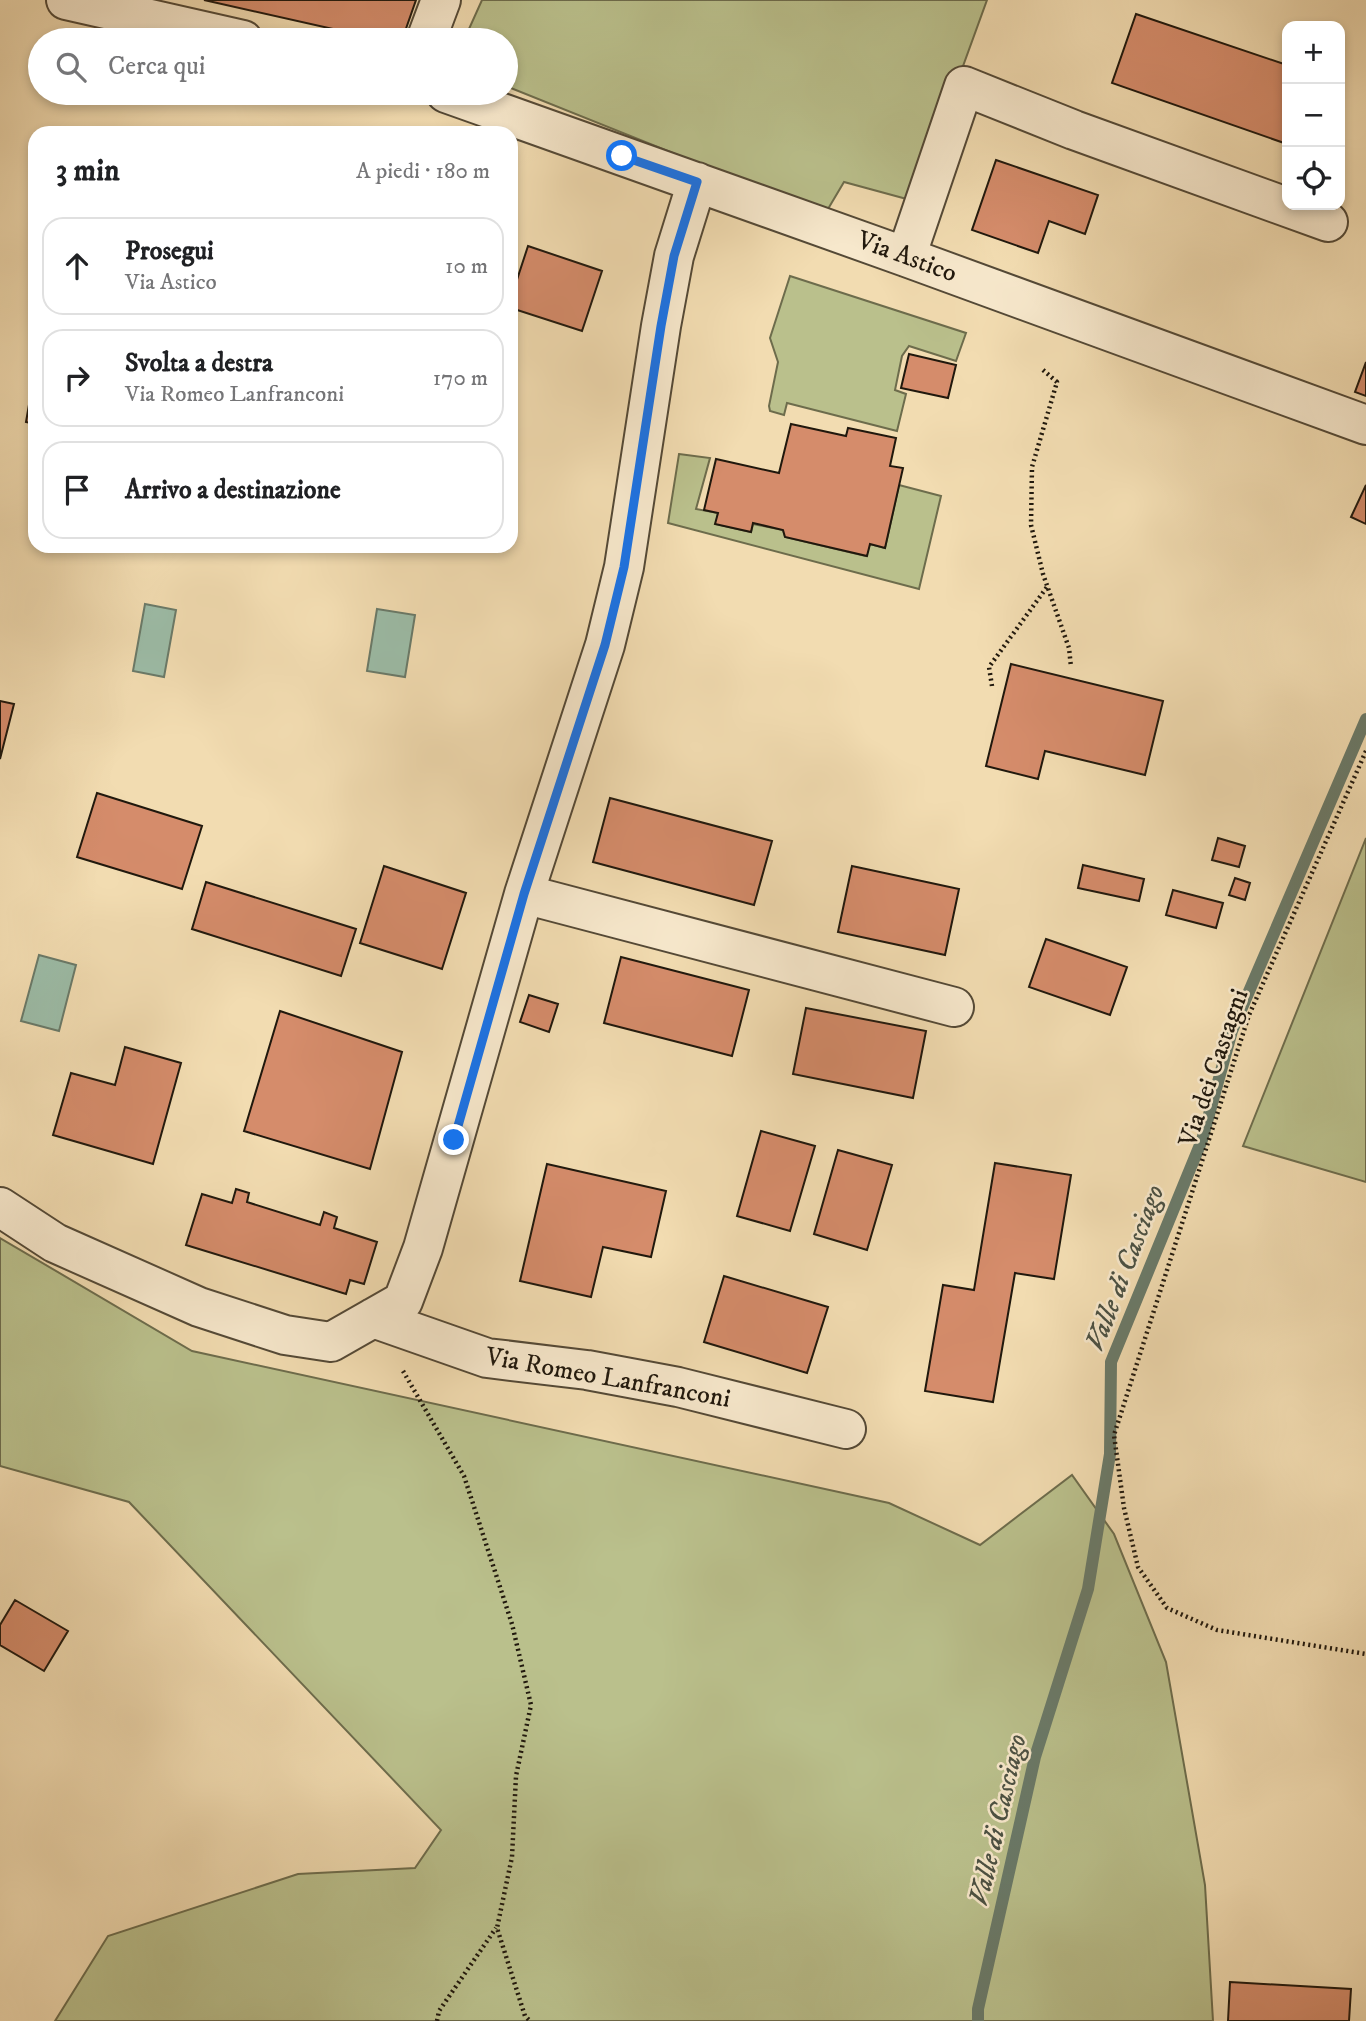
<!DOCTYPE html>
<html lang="it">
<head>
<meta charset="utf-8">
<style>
  body { margin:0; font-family:"IM FELL DW Pica",serif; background:#f2f2f2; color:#202124 }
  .controls { position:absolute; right:21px; top:21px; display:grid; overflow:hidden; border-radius:14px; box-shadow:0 4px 10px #0003 }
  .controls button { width:63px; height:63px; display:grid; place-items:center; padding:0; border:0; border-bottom:2px solid #e0e0e0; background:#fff; color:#202124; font:35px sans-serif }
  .stop { position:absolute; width:21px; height:21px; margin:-16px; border:5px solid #1a73e8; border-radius:50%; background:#fff }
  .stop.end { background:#1a73e8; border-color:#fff; box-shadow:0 2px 7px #0008 }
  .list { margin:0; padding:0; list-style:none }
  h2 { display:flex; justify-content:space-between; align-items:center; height:91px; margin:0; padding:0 28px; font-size:30px }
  h2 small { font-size:23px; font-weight:400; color:#757577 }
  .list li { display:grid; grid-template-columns:46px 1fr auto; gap:21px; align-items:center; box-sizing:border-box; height:98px; margin:0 14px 14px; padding:0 14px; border:2px solid #e0e0e0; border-radius:21px }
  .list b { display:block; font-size:26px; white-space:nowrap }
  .list p { margin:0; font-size:23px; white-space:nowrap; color:#757577 }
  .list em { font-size:23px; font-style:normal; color:#757577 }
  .icon { flex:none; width:38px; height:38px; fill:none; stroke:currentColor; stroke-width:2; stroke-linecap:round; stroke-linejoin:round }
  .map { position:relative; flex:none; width:1366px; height:2021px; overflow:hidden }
  .search { position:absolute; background:#fff; box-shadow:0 4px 10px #0003; left:28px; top:28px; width:490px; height:77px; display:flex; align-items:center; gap:18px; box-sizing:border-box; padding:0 24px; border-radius:38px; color:#757577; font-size:26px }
  .panel { position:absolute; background:#fff; box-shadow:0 4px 10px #0003; left:28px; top:126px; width:490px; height:427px; border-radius:21px }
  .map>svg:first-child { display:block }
</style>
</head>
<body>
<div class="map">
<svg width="1366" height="2021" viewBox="0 0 1366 2021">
  <rect width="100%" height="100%" fill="#f2dcb1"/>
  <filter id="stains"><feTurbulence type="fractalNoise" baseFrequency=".00286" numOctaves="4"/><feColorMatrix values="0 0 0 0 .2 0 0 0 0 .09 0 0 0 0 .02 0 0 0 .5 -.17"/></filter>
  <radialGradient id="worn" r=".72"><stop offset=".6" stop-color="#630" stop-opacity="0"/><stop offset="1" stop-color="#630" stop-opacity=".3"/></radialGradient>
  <!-- green -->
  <path fill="#bac08c" stroke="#6d6c4c" stroke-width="2" d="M482,0h505l-73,201 -70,-19 -19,32 -319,-128v-46h-42z
    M790,276l176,57 -10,28 -47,-15 -7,10 -7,34 11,4 -9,37 -110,-28 -3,12 -14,-4 -1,-5 9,-44 -8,-24z
    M679,454l31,4 -14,51 22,4 -2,11 35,8 2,-8 30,6 2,7 81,19 4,-12 15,4 14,-63 42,11 -22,93 -251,-66z
    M1366,838v344l-123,-36z
    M0,1238l192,113 697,152 91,42 92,-70 42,59 52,128 39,223 8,136h-1158l53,-85 190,-62 117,-6 26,-38 -312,-328 -129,-36z"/>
  <!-- water -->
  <path fill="#9cbca7" stroke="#6a7a69" stroke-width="2" d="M145,604l31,6 -12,67 -31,-6z
    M377,609l38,6 -10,62 -38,-6z
    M39,955l37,10 -17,66 -38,-10z"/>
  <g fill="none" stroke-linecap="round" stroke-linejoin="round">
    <!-- stream -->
    <path stroke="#6a7a69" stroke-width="12" d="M978,2021v-12l57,-252 53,-168 22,-135 1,-92 91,-222 30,-109 134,-312"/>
  </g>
  <!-- building -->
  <path fill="#d58c6b" stroke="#20180d" stroke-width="2" d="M204,0h212l-14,40h-20z
    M1136,14l151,51v79l-175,-61z
    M996,160l102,35 -13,39 -36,-13 -11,32 -66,-23z
    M528,246l74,25 -20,60 -71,-23v-10z
    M909,354l47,11 -8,33 -47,-10z
    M1366,362v34l-11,-4z
    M35,370v54l-9,-2z
    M791,424l55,12 2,-8 48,10 -6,28 13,2 -18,80 -15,-4 -3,12 -82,-19 -2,-7 -30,-7 -2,9 -36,-8 3,-11 -14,-3 12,-51 63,14z
    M1366,485v39l-15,-7z
    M1011,664l152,37 -18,74 -100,-24 -7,28 -52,-13z
    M0,701l14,3 -14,55z
    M97,793l105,33 -20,63 -105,-32z
    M610,798l162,43 -18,64 -161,-43z
    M1218,838l27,8 -6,21 -27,-7z
    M1083,865l61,14 -5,22 -61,-13z
    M384,866l82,27 -24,76 -82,-26z
    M852,866l107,23 -14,66 -107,-23z
    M1235,878l15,5 -5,17 -16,-5z
    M206,882l150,47 -15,47 -149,-47z
    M1173,890l50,13 -7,25 -50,-13z
    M1046,939l81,28 -17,48 -81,-28z
    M621,957l128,33 -17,66 -128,-33z
    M529,995l29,9 -9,28 -29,-10z
    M806,1008l120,23 -13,67 -120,-24z
    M280,1011l122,41 -32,117 -126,-38z
    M125,1047l56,16 -28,101 -100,-29 18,-62 44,12z
    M761,1131l54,15 -25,85 -53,-15z
    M838,1150l54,15 -25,85 -53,-16z
    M995,1163l76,12 -17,104 -39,-6 -22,129 -68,-11 18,-106 31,5z
    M547,1164l119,27 -15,66 -48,-10 -12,50 -71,-16z
    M236,1189l13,4 -2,9 73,23 4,-13 13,5 -3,11 43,14 -13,42 -14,-4 -4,14 -160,-49 16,-51 30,9z
    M724,1276l104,31 -21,66 -103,-31z
    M15,1600l53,31 -24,40 -44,-26v-20z
    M1230,1982l121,7 -2,32h-121z"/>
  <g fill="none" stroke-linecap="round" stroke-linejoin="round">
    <defs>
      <path id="minor" d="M66,0l177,40
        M426,40l15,-40
        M446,93l460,164 460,168
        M906,257l58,-171 110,44 254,92
        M524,894l430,113
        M0,1207l55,36 144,64 86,28 46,7 72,-41 20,-53 101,-354 81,-249 19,-78 37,-241 13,-70 23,-74
        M373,1318l114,40 100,12 91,17 168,42"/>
    </defs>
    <!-- minor casing -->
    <use href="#minor" stroke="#544936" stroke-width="42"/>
    <!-- path -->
    <path stroke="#20180d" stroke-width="4.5" stroke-dasharray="2 3.5" stroke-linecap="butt" d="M1043,370l14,12 -25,85 -1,58 12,49 26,74 2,19
      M992,686l-3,-19 58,-80
      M1366,751l-117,264 -135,420 10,73 14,59 29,41 50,22 149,24
      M403,1371l61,105 48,148 19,81 -15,71 -4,81 -15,71 28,88 5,5
      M437,2021l2,-10 57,-83"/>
    <!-- minor -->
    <use href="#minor" stroke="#f7e8cc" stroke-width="38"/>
  </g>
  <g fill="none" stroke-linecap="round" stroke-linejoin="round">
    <!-- route -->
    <path stroke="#1a73e8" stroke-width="9" d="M454,1140l70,-246 81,-249 19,-78 37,-241 13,-70 23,-74 -75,-26"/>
  </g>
  <g text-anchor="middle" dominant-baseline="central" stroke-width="5" stroke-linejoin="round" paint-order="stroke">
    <!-- street labels -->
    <g font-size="26" fill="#20180d" stroke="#f7e8cc">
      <text transform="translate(907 257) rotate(20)">Via Astico</text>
      <text transform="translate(1214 1068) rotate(-71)">Via dei Castagni</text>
      <text transform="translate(608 1378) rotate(10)">Via Romeo Lanfranconi</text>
    </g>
    <!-- water labels -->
    <g font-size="28" font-style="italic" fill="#4b5143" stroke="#f7e8cc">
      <text transform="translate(1125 1268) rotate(-69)">Valle di Casciago</text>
      <text transform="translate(998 1820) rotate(-77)">Valle di Casciago</text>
    </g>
  </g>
  <rect width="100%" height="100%" filter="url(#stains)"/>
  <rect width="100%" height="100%" fill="url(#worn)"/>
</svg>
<div class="controls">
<button>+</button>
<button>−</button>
<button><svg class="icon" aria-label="locate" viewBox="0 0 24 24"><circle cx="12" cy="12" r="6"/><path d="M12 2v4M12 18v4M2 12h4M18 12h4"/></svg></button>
</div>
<div class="stop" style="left:622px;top:156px"></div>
<div class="stop end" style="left:454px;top:1140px"></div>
<div class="search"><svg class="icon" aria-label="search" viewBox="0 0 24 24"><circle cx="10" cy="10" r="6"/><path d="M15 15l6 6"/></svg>Cerca qui</div>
<section class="panel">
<h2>3 min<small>A piedi · 180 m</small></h2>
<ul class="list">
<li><svg class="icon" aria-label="ahead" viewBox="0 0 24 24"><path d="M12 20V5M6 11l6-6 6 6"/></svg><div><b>Prosegui</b><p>Via Astico</p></div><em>10 m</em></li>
<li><svg class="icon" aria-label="right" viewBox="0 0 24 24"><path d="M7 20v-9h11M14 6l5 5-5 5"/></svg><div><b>Svolta a destra</b><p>Via Romeo Lanfranconi</p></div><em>170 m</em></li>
<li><svg class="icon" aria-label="arrive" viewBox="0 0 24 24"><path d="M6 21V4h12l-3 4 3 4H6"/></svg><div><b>Arrivo a destinazione</b></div></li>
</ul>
</section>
</div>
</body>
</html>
